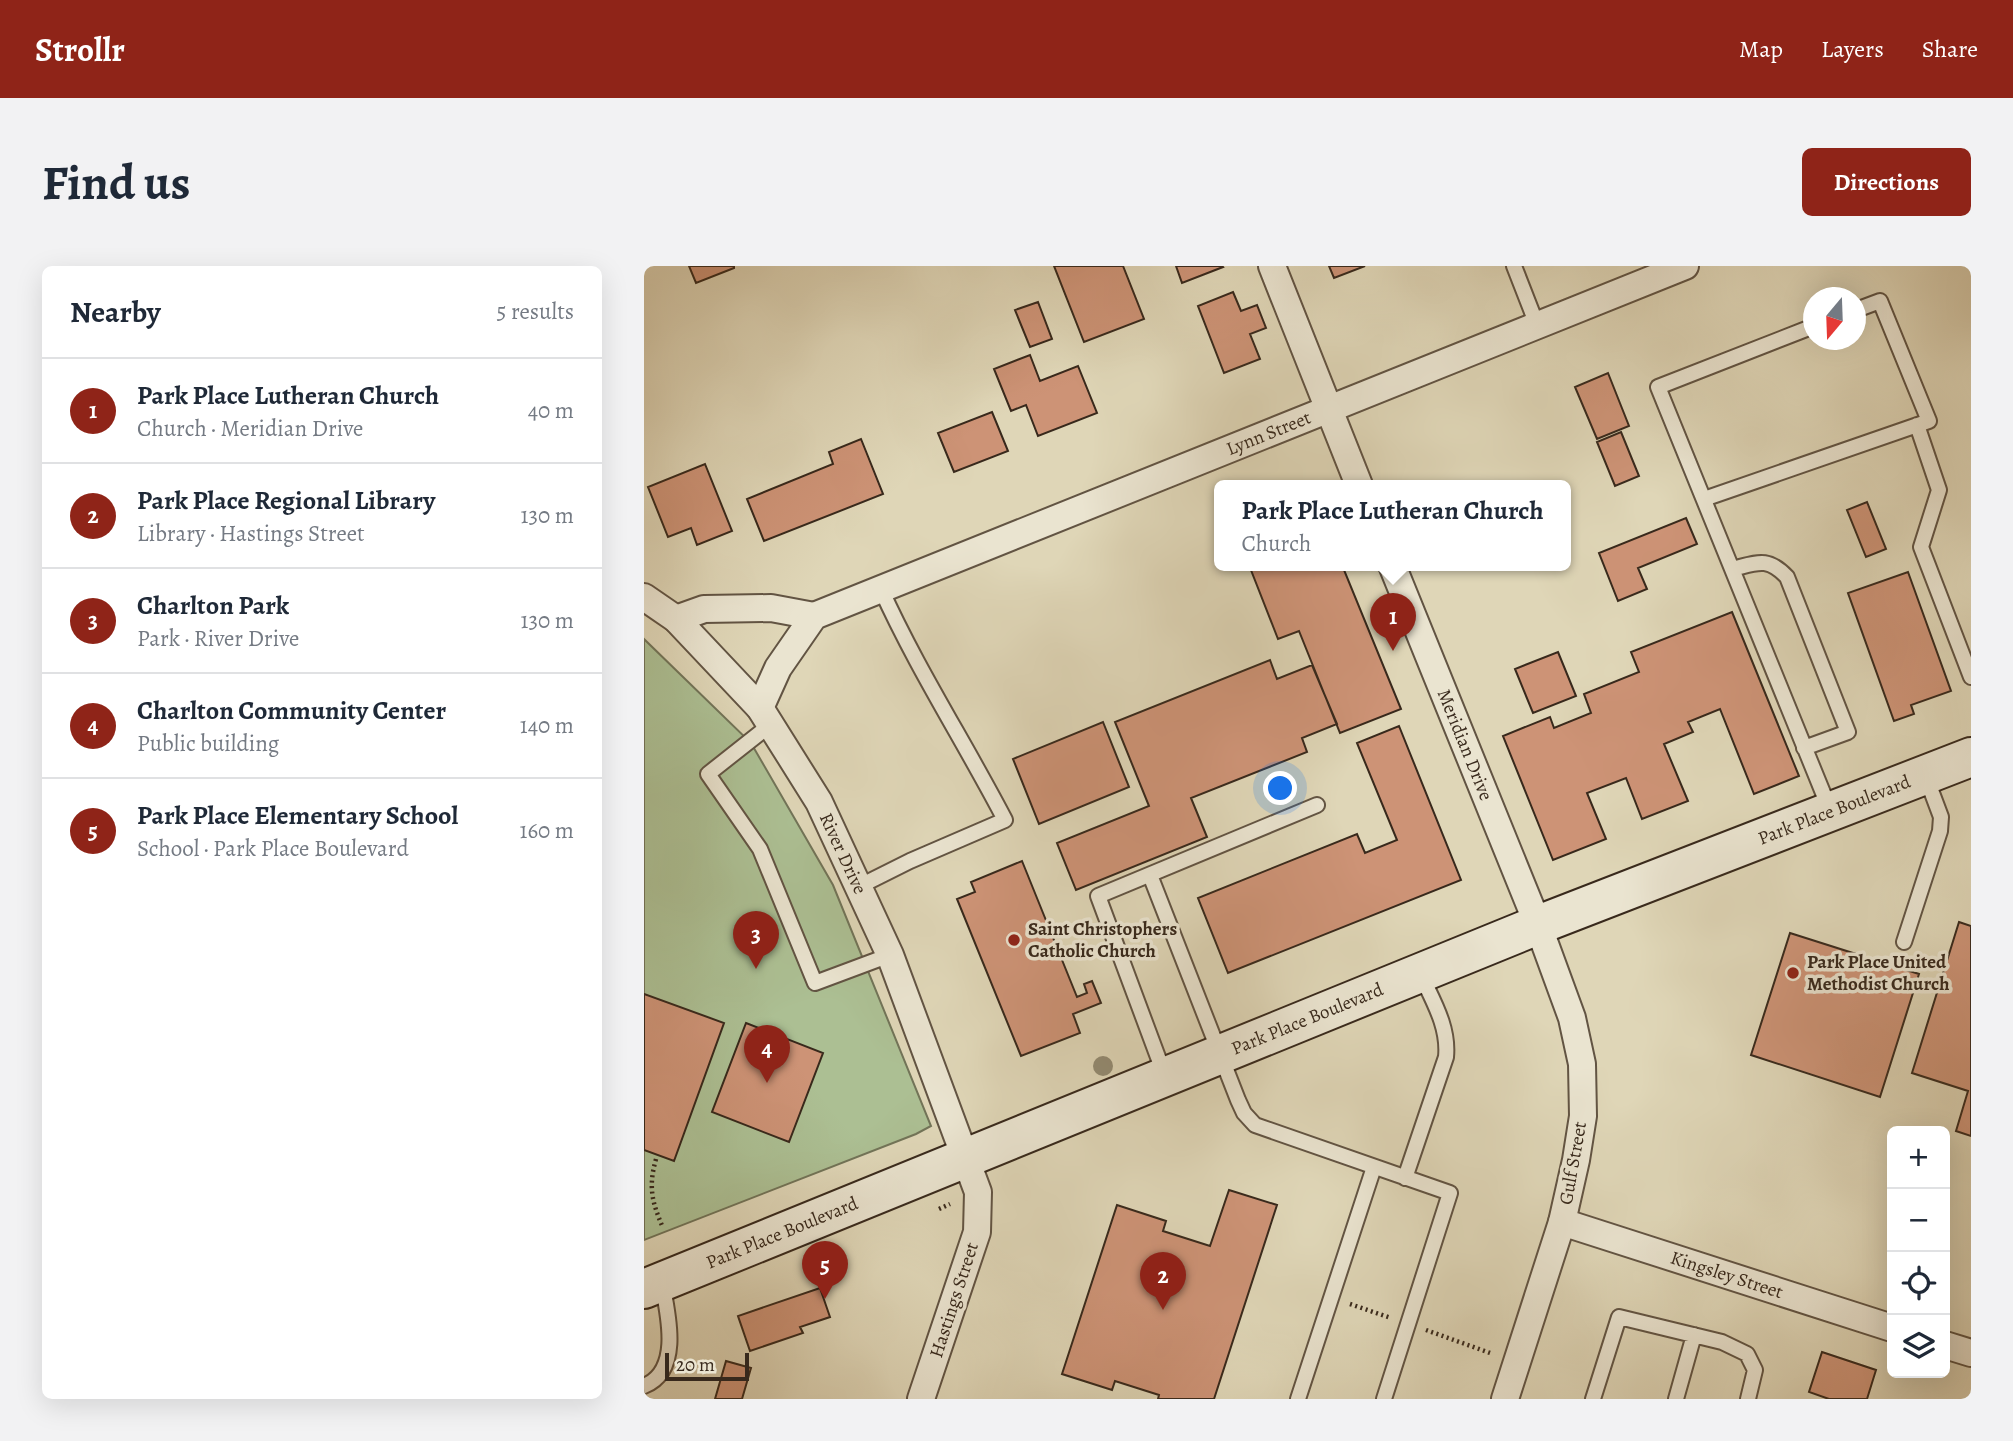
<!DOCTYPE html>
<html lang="en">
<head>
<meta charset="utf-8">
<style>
  body { margin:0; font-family:Alegreya,serif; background:#f2f2f3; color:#1f2937 }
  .controls { position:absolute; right:21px; bottom:21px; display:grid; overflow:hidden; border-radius:10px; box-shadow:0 7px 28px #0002 }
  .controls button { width:63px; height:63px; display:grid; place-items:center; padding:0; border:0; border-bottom:2px solid #e0e1e3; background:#fff; color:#1f2937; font:35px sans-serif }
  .compass { position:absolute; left:1159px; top:21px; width:63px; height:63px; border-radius:50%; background:#fff; box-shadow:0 7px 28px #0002; rotate:199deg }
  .scale { position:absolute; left:21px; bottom:18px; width:84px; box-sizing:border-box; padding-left:7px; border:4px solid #38291c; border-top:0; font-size:19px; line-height:24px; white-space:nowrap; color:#38291c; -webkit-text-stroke:5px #eae4d0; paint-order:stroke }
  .you { position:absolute; left:637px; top:523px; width:24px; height:24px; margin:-18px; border:5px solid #fff; border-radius:50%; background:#1a73e8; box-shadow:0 0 0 10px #1a73e833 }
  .badge { display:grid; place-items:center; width:46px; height:46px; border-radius:50%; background:#8f2418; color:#fff; font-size:23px; font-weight:700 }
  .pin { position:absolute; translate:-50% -58px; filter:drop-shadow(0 2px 4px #0008) }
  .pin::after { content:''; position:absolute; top:37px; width:24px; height:21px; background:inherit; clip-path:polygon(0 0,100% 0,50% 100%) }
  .popup { position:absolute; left:570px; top:214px; width:357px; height:91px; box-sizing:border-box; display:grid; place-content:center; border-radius:10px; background:#fff; filter:drop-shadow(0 2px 5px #0005); font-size:23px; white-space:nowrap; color:#747a83 }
  .popup b { font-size:26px; color:#1f2937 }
  .popup::after { content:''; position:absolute; left:50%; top:100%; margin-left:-14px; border:14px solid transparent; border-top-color:#fff }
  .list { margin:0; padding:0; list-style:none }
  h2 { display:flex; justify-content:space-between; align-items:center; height:91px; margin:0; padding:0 28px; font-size:30px }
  h2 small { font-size:23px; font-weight:400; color:#747a83 }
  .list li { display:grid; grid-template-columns:46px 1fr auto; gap:21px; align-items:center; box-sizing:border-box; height:105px; padding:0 28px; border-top:2px solid #e0e1e3 }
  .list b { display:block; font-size:26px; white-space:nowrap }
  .list p { margin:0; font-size:23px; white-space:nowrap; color:#747a83 }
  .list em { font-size:23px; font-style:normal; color:#747a83 }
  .icon { flex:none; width:38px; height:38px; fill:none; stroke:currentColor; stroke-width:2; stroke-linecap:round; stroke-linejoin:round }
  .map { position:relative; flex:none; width:1327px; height:1133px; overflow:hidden; border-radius:10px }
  header { display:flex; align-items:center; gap:42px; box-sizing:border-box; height:98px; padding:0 35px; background:#8f2418; color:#fff }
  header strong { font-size:33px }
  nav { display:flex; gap:38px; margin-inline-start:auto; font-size:24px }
  .intro { display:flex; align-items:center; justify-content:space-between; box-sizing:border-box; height:168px; padding:0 42px }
  h1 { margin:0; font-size:49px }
  .button { padding:18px 32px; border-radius:10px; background:#8f2418; color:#fff; font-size:24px; font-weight:700 }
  main { display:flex; gap:42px; padding:0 42px }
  aside { flex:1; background:#fff; border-radius:10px; box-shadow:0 7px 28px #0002 }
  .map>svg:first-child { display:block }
</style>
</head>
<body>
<header>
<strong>Strollr</strong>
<nav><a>Map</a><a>Layers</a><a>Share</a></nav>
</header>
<div class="intro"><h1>Find us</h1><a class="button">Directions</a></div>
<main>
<aside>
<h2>Nearby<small>5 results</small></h2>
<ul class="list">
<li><span class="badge">1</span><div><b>Park Place Lutheran Church</b><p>Church · Meridian Drive</p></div><em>40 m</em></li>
<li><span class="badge">2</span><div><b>Park Place Regional Library</b><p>Library · Hastings Street</p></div><em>130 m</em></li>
<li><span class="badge">3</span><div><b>Charlton Park</b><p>Park · River Drive</p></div><em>130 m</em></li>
<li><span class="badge">4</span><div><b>Charlton Community Center</b><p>Public building</p></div><em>140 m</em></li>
<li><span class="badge">5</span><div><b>Park Place Elementary School</b><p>School · Park Place Boulevard</p></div><em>160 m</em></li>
</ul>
</aside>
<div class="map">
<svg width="1327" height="1133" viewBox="0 0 1327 1133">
  <rect width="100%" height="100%" fill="#dfd6b7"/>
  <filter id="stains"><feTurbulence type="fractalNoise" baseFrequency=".00286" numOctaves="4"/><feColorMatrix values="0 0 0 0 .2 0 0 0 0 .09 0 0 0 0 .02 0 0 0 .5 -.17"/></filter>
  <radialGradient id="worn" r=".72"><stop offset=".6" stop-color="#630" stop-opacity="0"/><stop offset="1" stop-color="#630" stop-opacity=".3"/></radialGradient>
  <!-- green -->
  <path fill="#acbf93" stroke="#727458" stroke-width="2" d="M0,373l107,104 82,142 98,241 -15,8 -272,106z"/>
  <!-- building -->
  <path fill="#cd9376" stroke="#38291c" stroke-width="2" d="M45,0h45v2l-38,15z
    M410,0h69l21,53 -60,23z
    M532,0h46l1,1 -41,16z
    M685,0h36l-31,12z
    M589,26l8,19 16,-6 9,23 -16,6 10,25 -36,14 -26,-67z
    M394,36l14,37 -22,8 -15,-37z
    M386,89l10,26 38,-15 19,47 -59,23 -12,-31 -15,6 -17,-42z
    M964,107l21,53 -32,13 -22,-52z
    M348,146l16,39 -54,21 -16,-39z
    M977,166l18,44 -24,10 -18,-44z
    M217,173l22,55 -119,47 -17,-42 86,-35 -4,-12z
    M61,198l27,67 -35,14 -6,-17 -23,9 -20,-50z
    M1223,236l19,47 -20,8 -19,-47z
    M1042,252l11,26 -59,24 9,21 -29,12 -19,-48z
    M605,299h93l59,144 -61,24 -41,-102 -21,8z
    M1264,306l43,119 -40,14 3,9 -20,7 -46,-128z
    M1088,346l67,164 -45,18 -34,-85 -32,13 5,10 -29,12 24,57 -46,18 -16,-41 -39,15 19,46 -53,21 -50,-124 47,-19 4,11 37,-15 -7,-19 55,-22 -8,-20z
    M914,386l18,44 -43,17 -18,-44z
    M626,394l7,19 35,-14 25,59 -35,14 5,14 -116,46 16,39 -131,53 -19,-47 92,-37 -34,-84z
    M459,456l26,65 -90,37 -26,-65z
    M755,460l62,154 -233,93 -30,-75 159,-64 8,19 32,-13 -40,-97z
    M378,595l55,136 10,-4 -3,-9 8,-3 9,22 -28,11 7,19 -59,23 -64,-157 18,-7 -4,-10z
    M1315,656l12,4v210l-15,-5 12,-40 -56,-18z
    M1146,667l129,41 -39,123 -129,-42z
    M0,728l80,29 -50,138 -30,-11z
    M102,757l77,30 -34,89 -77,-30z
    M585,924l48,15 -63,194h-56l1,-4 -44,-14 -3,9 -50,-16 55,-169 49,16 -3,10 47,15z
    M176,1022l10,29 -30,10 3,6 -53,18 -12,-35z
    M1178,1086l54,18 -9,29h-38l-20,-7z
    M82,1095l25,7 -9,31h-27z"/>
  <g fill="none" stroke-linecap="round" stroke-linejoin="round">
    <defs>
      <path id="lane" d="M870,0l23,59
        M1170,60l-156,61 172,423
        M1273,159l22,65 -18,57 50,130
        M1060,233l225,-78 -49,-120 -24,9
        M1088,303c25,-6 35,-13 55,8l61,155 -44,16
        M126,459l-62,49 52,75 55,134 75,-28
        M506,609l88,225 6,13 11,12 195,68 -66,206
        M214,621l52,-26 95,-41c-40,-77 -88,-151 -124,-231
        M1260,676l36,-111 1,-14 -15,-40
        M521,810l-67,-180 219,-91
        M761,912l41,-121c3,-30 -13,-56 -25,-82
        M0,1120c38,-15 24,-72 18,-103
        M654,1133l76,-232
        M949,1133l26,-82 103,25 25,12 8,16 -7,29
        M1032,1133l18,-64"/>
      <g id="street">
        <path d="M628,0l87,219"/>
        <path id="s1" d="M748,299l146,360 34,93 10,46 1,52 -7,44 -14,62 -57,177"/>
        <path id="s2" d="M0,331l32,22 84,89 59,94 71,153 88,237 -1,40 -56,167"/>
        <path d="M32,353l28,-10 67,-1 43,8"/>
        <path id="s3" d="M116,442l18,-40 36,-52 871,-350"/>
        <path id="s4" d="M918,956l330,106"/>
        <path d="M1301,1079l26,8"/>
      </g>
      <g id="secondary">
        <path id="s5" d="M0,1023l894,-364 433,-168"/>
      </g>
    </defs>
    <!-- lane casing -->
    <use href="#lane" stroke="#625443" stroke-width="18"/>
    <!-- street casing -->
    <use href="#street" stroke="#625443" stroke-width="30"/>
    <!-- secondary casing -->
    <use href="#secondary" stroke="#38291c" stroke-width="42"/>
    <!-- path -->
    <path stroke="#38291c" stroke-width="4.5" stroke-dasharray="2 3.5" stroke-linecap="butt" d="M12,893c-8,28 -4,43 7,69
      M295,943l11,-5
      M706,1038l41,14
      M782,1064l67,24"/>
    <!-- lane -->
    <use href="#lane" stroke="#eae4d0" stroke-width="14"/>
    <!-- street -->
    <use href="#street" stroke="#eae4d0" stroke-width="26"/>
    <!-- secondary -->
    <use href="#secondary" stroke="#eae4d0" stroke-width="38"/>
  </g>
  <!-- trees -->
  <circle fill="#938b72" cx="459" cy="800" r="10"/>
  <!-- markers -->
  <g fill="#8f2418" stroke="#eae4d0" stroke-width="2.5">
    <circle cx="370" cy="674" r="7"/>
    <circle cx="1149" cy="707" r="7"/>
  </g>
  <g text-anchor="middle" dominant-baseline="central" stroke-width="7" stroke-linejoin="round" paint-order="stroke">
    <!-- street labels -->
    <g font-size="19" fill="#38291c" stroke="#eae4d0">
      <text stroke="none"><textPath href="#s3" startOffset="597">Lynn Street</textPath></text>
      <text stroke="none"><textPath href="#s1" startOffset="194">Meridian Drive</textPath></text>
      <text stroke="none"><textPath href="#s5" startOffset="1283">Park Place Boulevard</textPath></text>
      <text stroke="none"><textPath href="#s2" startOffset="329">River Drive</textPath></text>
      <text stroke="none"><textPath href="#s5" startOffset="716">Park Place Boulevard</textPath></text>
      <text transform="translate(929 897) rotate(-80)">Gulf Street</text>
      <text stroke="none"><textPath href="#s5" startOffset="149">Park Place Boulevard</textPath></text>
      <text stroke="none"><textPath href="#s4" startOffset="173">Kingsley Street</textPath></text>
      <text transform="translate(310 1034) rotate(-72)">Hastings Street</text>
    </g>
    <!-- poi labels -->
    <g font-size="19" font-weight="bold" fill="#38291c" stroke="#eae4d0" text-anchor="start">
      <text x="384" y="663">Saint Christophers<tspan x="384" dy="22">Catholic Church</tspan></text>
      <text x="1163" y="696">Park Place United<tspan x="1163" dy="22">Methodist Church</tspan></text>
    </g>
  </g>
  <rect width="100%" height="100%" filter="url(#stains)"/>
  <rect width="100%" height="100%" fill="url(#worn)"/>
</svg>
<div class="controls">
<button>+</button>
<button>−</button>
<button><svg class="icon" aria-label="locate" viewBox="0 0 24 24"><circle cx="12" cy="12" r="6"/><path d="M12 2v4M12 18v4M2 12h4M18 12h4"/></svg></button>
<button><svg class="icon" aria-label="layers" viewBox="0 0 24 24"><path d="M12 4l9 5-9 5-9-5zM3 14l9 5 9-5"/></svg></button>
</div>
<svg class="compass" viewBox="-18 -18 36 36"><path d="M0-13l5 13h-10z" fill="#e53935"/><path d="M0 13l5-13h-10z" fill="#747a83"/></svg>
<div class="scale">20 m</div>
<div class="you"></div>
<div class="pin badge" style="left:749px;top:385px">1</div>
<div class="popup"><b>Park Place Lutheran Church</b>Church</div>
<div class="pin badge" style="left:519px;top:1044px">2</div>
<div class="pin badge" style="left:112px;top:703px">3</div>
<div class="pin badge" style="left:123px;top:817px">4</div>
<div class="pin badge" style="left:181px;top:1033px">5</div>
</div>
</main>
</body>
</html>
